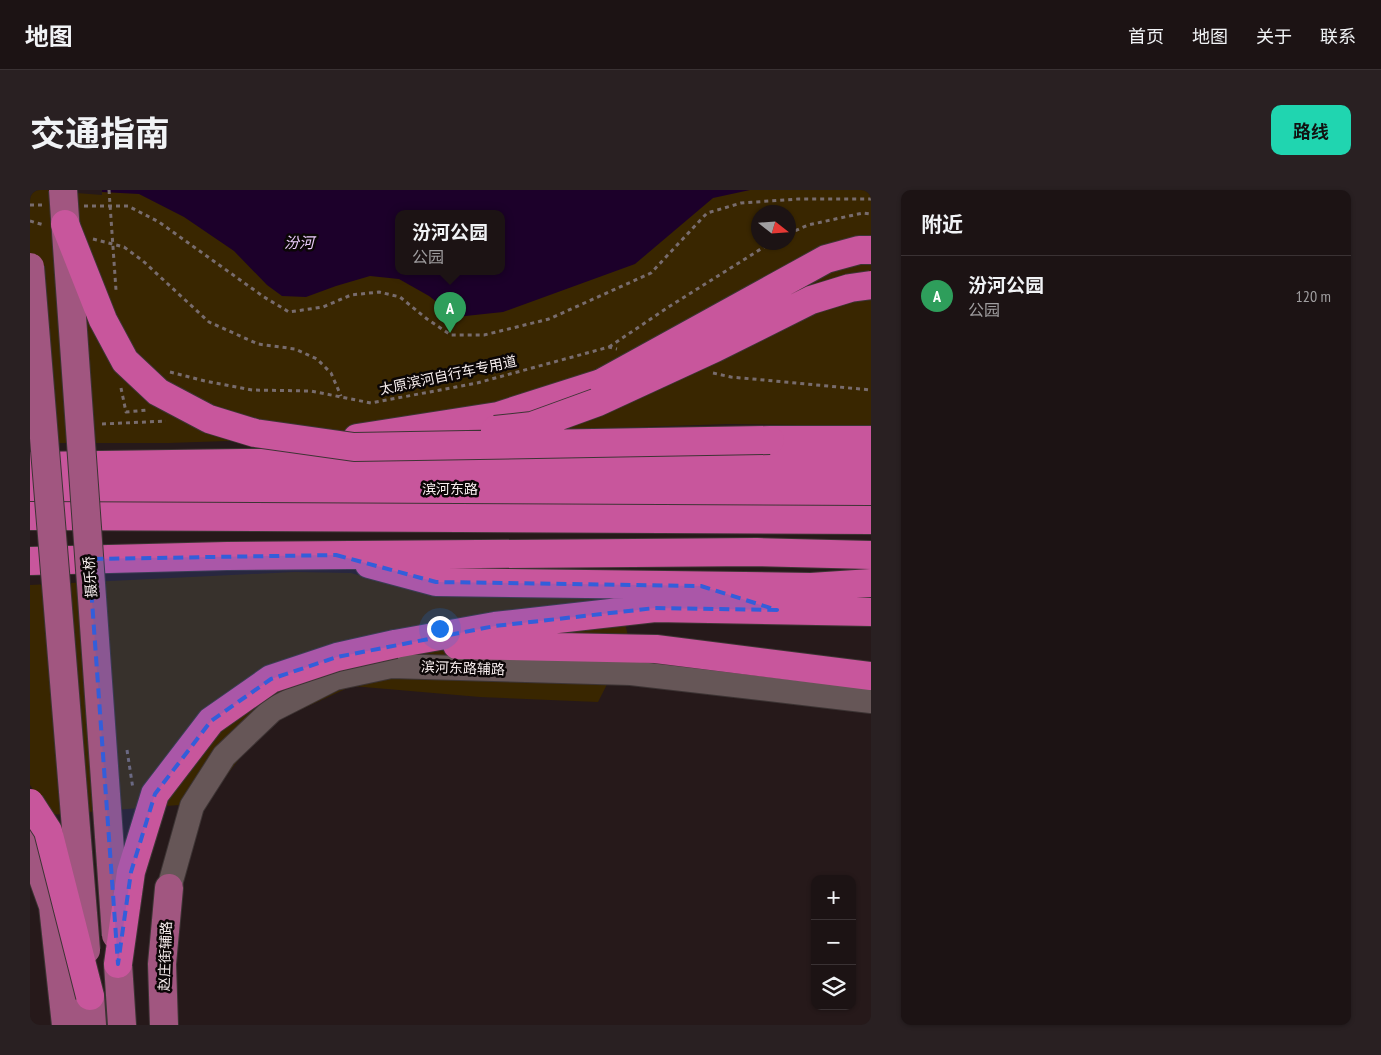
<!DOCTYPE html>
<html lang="zh">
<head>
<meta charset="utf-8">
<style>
  body { margin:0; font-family:"PT Sans Narrow","Noto Sans SC",sans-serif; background:#292022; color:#f1f3f6 }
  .controls { position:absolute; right:15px; bottom:15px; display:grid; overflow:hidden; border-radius:10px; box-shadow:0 1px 4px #0004 }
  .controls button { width:45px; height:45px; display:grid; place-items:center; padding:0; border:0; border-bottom:1px solid #3a3234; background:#1c1314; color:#f1f3f6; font:25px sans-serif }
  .compass { position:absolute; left:721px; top:15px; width:45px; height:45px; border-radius:50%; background:#1c1314; box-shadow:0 1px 4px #0004; rotate:107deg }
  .you { position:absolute; left:409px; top:438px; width:18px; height:18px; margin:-12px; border:4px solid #fff; border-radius:50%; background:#1a73e8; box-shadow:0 0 0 8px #1a73e833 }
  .badge { display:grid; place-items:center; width:32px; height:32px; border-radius:50%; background:#20d5b0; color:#fff; font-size:16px; font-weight:700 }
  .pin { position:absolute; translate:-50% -41px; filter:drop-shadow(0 1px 2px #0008) }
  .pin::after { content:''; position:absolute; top:26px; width:18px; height:15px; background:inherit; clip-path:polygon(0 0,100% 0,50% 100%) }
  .popup { position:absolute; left:365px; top:20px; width:110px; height:65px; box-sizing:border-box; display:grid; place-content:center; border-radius:10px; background:#1c1314; filter:drop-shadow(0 1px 4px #0005); font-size:16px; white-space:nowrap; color:#a09ea0 }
  .popup b { font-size:19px; color:#f1f3f6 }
  .popup::after { content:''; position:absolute; left:50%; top:100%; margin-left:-10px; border:10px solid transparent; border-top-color:#1c1314 }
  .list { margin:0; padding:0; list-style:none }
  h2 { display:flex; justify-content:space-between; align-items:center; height:65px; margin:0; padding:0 20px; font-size:21px }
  h2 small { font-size:16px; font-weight:400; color:#a09ea0 }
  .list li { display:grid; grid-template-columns:32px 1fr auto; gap:15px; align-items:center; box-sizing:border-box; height:80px; padding:0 20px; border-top:1px solid #3a3234 }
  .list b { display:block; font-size:19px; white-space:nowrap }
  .list p { margin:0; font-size:16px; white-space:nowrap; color:#a09ea0 }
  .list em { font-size:16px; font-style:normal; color:#a09ea0 }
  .icon { flex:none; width:28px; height:28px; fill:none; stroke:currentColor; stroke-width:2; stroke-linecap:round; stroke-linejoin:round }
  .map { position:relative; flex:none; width:841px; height:835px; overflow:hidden; border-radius:10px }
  header { display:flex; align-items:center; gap:30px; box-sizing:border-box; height:70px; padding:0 25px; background:#1c1314; border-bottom:1px solid #3a3234 }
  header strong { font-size:24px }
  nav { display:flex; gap:28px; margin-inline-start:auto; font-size:18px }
  .intro { display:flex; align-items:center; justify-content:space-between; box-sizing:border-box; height:120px; padding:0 30px }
  h1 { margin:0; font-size:35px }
  .button { padding:12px 22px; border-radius:10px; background:#20d5b0; color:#111; font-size:18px; font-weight:700 }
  main { display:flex; gap:30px; padding:0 30px }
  aside { flex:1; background:#1c1314; border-radius:10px; box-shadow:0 1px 4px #0004 }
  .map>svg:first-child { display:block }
</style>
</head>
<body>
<header>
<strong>地图</strong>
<nav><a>首页</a><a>地图</a><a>关于</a><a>联系</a></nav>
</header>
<div class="intro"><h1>交通指南</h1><a class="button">路线</a></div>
<main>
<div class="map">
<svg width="841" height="835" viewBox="0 0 841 835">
  <rect width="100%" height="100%" fill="#26191a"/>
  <!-- green -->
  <path fill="#392600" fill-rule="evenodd" d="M0,0h841v236l-143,-2 -559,19h-139zM728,22h30v30h-30zM369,24h102v58h-102z
    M264,382l57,1 50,14 219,13 9,41 -31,61 -118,-5 -128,-11 -87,40 -60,77 -155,12 -20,-30v-200z"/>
  <!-- water -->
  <path fill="#1c002a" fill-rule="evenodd" d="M34,0h686l-37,8 -78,66 -132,48 -47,5 -27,-21 -30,-17 -29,-3 -34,10 -30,11 -24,-1 -15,-11 -33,-34 -50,-34 -45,-23zM369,24h102v58h-102z"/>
  <!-- pier -->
  <path fill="#26191a" d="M32,0h40v5l-38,-3z"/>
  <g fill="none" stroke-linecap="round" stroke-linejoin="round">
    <defs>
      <path id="minor" d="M139,698l23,-82 32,-50 48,-46 63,-32 56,-12 240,7 240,28"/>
      <path id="major" d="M0,652l23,64 13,119
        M88,774l4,61
        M60,806l2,29
        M134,835l-2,-61 7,-76"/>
      <path id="highway" d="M327,248l141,-22 103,-33
        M740,250h101
        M0,276l212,-3 629,2
        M0,297l841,4
        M0,326l841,4
        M0,371l197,-5 530,-4 114,3
        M339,374l67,18 375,5 60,-4
        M365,454l100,-18 160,-18 216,4
        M427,455l199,4 215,27"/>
    </defs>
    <!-- minor casing -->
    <use href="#minor" stroke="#3d3434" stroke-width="26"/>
    <!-- major casing -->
    <use href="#major" stroke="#3d3434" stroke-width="30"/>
    <!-- highway casing -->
    <use href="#highway" stroke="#3d3434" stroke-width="30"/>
    <!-- path -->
    <path stroke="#786c6d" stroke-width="3" stroke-dasharray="4 4" stroke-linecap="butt" d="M0,15h13
      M54,16h44l31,16 105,75 25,15 34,-5 28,-12 28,-3 21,5 27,22 24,16h33l65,-16 102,-46 56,-60 34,-10 57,-4h73
      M0,31l14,4
      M758,44l20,-9 55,-12 8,1
      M63,49l31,8 19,14 66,61 49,22 37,5 22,10 14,14 10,23
      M579,157l61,-41 102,-64
      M140,182l35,9 47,9 59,1 60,12 106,-20 132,-36 8,2
      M683,183l18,4 140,13
      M91,198l5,24 21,-2
      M72,234l64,-3"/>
    <!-- minor -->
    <use href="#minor" stroke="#665657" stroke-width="24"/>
    <!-- major -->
    <use href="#major" stroke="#a15680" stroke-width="28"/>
    <!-- highway -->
    <use href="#highway" stroke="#c8569c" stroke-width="28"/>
    <defs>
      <path id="major-bridge" d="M33,0l53,745
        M0,77l56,683"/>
      <path id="highway-bridge" d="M35,34l38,96 22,41 33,31 51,27 46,14 99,14 416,-7
        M573,192l223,-123 33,-9h12
        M465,240l37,-4 66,-24 117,-54 96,-48 39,-12 21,-3
        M0,613l18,28 42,165
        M88,774l13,-92 24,-78 56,-73 60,-42 66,-22 58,-13"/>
    </defs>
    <!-- major-bridge casing -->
    <use href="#major-bridge" stroke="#3d3434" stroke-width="30" stroke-linecap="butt"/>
    <!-- highway-bridge casing -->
    <use href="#highway-bridge" stroke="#3d3434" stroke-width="30" stroke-linecap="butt"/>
    <!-- path-bridge -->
    <path stroke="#786c6d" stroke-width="3" stroke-dasharray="4 4" stroke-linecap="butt" d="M79,0l7,100
      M97,560l6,39"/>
    <!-- major-bridge -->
    <use href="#major-bridge" stroke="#a15680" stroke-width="28"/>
    <!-- highway-bridge -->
    <use href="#highway-bridge" stroke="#c8569c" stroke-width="28"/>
  </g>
  <!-- marked area -->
  <path fill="#335eda" fill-opacity="0.2" stroke="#335eda" stroke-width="4" stroke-dasharray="10 6" stroke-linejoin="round" d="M306,365l100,27 265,4 76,24 -122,-2 -160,18 -158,31 -66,22 -60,42 -56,73 -24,78 -13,92 -29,-405z"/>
  <g text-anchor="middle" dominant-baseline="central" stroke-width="5" stroke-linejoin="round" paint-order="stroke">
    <!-- street labels -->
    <g font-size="14" fill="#f7eeee" stroke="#0b0606">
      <text transform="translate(418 185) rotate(-12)">太原滨河自行车专用道</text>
      <text x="420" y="299">滨河东路</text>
      <text transform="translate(60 387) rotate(-94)">摄乐桥</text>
      <text transform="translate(433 478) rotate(2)">滨河东路辅路</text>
      <text transform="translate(135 766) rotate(-88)">赵庄街辅路</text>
    </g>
    <!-- water labels -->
    <g font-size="15" font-style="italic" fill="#ebcbfb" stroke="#0b0606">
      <text x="269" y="52">汾河</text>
    </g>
  </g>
</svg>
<div class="controls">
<button>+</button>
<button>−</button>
<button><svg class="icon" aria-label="layers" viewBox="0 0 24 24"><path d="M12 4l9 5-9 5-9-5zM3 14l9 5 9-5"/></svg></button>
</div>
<svg class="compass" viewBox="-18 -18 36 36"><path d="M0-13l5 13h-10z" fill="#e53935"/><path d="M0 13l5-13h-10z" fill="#a09ea0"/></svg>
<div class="you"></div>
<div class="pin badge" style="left:420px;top:143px;background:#2e9e5b">A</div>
<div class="popup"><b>汾河公园</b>公园</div>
</div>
<aside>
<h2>附近<small></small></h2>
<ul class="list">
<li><span class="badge" style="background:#2e9e5b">A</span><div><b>汾河公园</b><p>公园</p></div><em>120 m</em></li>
</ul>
</aside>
</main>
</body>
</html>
